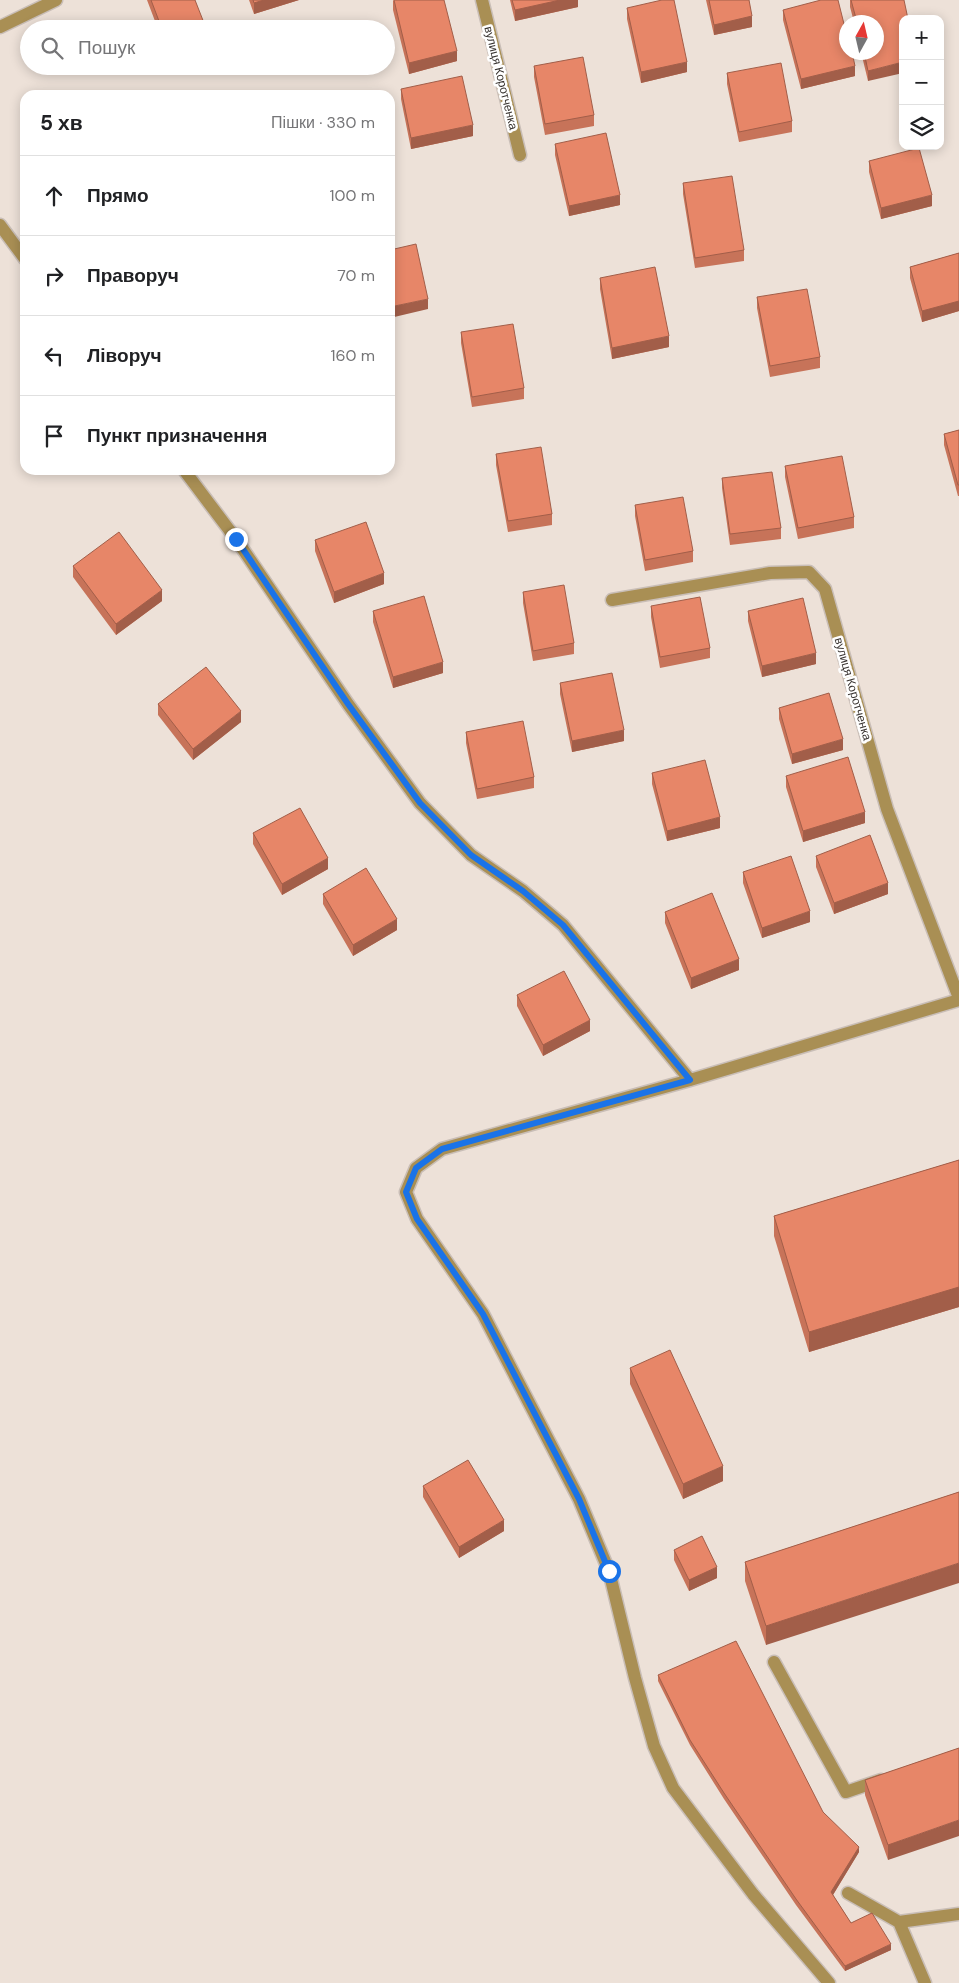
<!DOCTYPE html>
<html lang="uk">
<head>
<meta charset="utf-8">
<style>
  body { margin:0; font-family:"DM Sans",sans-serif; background:#f6f6f6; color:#202124 }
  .controls { position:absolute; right:15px; top:15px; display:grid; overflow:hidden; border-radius:10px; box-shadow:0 2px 12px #0003 }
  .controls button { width:45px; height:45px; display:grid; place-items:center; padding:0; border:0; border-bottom:1px solid #e0e0e0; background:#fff; color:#202124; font:25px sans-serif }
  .compass { position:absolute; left:839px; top:15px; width:45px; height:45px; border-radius:50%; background:#fff; box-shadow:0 2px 12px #0003; rotate:8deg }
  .stop { position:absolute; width:15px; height:15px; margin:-11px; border:4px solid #1a73e8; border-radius:50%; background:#fff }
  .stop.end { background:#1a73e8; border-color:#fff; box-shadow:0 1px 5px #0008 }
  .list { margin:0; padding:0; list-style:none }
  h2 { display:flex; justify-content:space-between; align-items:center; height:65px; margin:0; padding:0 20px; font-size:21px }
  h2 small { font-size:16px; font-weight:400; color:#757577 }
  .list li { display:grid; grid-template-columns:32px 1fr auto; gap:15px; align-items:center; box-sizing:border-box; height:80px; padding:0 20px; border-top:1px solid #e0e0e0 }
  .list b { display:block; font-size:19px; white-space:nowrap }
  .list em { font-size:16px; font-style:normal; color:#757577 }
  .icon { flex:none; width:28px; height:28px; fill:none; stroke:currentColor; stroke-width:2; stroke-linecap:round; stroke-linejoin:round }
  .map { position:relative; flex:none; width:959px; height:1983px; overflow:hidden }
  .search { position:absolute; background:#fff; box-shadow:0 2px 12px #0003; left:20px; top:20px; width:375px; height:55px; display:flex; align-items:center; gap:12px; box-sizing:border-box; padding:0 18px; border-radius:28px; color:#757577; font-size:19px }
  .panel { position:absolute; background:#fff; box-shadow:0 2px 12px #0003; left:20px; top:90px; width:375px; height:385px; border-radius:15px }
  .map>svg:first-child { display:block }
</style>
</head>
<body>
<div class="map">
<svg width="959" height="1983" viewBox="0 0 959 1983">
  <rect width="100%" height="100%" fill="#ede1d8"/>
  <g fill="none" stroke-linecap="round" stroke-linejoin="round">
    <defs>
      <path id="minor" d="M482,0l38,155
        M0,27l56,-27
        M0,225l25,34
        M184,470l52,69 112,165 72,99 51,52 52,36 40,34 127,155
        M612,600l158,-27 39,-1 16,17 62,220 72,189
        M774,1662l72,130 35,-12
        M848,1893l51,29 60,-8
        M899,1922l26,61
        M829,1983l-76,-89 -80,-106 -19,-42 -19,-68 -26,-107 -30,-72 -96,-185 -66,-95 -11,-27 10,-24 26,-19 248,-69 269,-80"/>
    </defs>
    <!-- minor casing -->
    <use href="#minor" stroke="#c9beb7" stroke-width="15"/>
    <!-- minor -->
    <use href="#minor" stroke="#a98f54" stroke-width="12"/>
  </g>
  <!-- wall -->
  <path fill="#c77359" d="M147,0h48l9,29h-46z
    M249,0h50l-45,14z
    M393,0l64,61 -48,13 -16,-64z
    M510,0h68v7l-63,14z
    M706,0h43l3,27 -38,8z
    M850,0h54l-36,81 -7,-29h15v-30h-22l-4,-15z
    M627,8l60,64 -46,11 -14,-64z
    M783,10l72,66 -54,13 -18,-69z
    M534,66l60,49v11l-49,9 -11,-58z
    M727,73l65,48v11l-53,10 -12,-58z
    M401,89l72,47 -62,13 -10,-50z
    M555,144l65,61 -51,11 -14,-61z
    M869,161l63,45 -51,13 -12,-47z
    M683,183l61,67v11l-49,7 -12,-74z
    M959,253v58l-37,11 -12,-44v-11z
    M600,278l69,69 -57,12 -12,-70z
    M757,297l63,60v11l-50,9 -13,-69z
    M461,332l63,56v11l-52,8 -11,-64z
    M959,430v66h-1l-14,-51v-11z
    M496,454l56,60v11l-44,7 -12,-67z
    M785,466l69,51v11l-56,11 -13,-62z
    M722,478l59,50v11l-51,6 -8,-57z
    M635,505l58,46v11l-48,9 -10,-55z
    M315,540l69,44 -50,19 -19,-52z
    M73,566l89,35 -46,34 -43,-58z
    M523,592l51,51v11l-41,7 -10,-58z
    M651,606l59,42v10l-50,10 -9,-51z
    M373,611l70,62 -50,15 -20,-66z
    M748,611l68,53 -54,13 -14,-56z
    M560,683l64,58 -52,11 -12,-58z
    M158,704l83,18 -48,38 -35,-45z
    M779,708l64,42 -51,14 -13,-45z
    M466,732l68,45v11l-57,11 -11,-56z
    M652,773l68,55 -53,13 -15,-57z
    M786,776l79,47 -62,19 -17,-55z
    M253,833l75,36 -46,26 -29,-51z
    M816,856l72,38 -54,20 -18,-47z
    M743,872l67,50 -48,16 -19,-55z
    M323,894l74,36 -44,26 -30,-52z
    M665,912l74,58 -48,19 -26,-66z
    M517,995l73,36 -47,25 -26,-50z
    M959,1160v147l-150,45 -35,-116v-20z
    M630,1368l93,113 -40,18 -53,-115z
    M423,1486l81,45 -45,27 -36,-61z
    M959,1492l-193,153 -21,-64v-19z
    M674,1550l43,28 -28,13 -15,-31z
    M658,1675l165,137 36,40 -26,43 18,28 40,27 -46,21 -49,-66 -72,-106 -34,-54 -32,-64z
    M959,1748l-71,112 -23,-65v-15z"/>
  <!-- shaded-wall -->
  <path fill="#a25e49" d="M264,0h35l-45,14v-11z
    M560,0h18v7l-63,14v-11z
    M752,16v11l-38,8v-10z
    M204,23v6h-16z
    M457,51v10l-48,13v-11z
    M687,62v10l-46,11v-11z
    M903,62v11l-35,8v-10z
    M855,66v10l-54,13v-10z
    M473,125v11l-62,13v-11z
    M620,195v10l-51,11v-10z
    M932,195v11l-51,13v-11z
    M428,299v10l-38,9v-11z
    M959,301v10l-37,11v-11z
    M669,336v11l-57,12v-11z
    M384,573v11l-50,19v-11z
    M162,590v11l-46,34v-11z
    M816,653v11l-54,13v-11z
    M443,662v11l-50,15v-11z
    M241,711v11l-48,38v-11z
    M624,730v11l-52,11v-11z
    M843,739v11l-51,14v-10z
    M865,812v11l-62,19v-11z
    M720,817v11l-53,13v-10z
    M328,858v11l-46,26v-11z
    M888,883v11l-54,20v-11z
    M810,911v11l-48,16v-10z
    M397,919v11l-44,26v-11z
    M739,959v11l-48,19v-11z
    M590,1020v11l-47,25v-11z
    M959,1287v20l-150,45v-20z
    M723,1466v15l-40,18v-15z
    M504,1520v11l-45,27v-11z
    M959,1563v20l-193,62v-19z
    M717,1567v11l-28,13v-11z
    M959,1820v16l-71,24v-15z
    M859,1847v5l-28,46v-6z
    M891,1944v6l-46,21v-5z"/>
  <!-- building -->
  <path fill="#e78668" stroke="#a25e49" d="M151,0h44l9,23 -16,6h-26z
    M253,0h11l-10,3z
    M394,0h50l13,51 -48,12z
    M512,0h48l-45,10z
    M662,0h12l13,62 -46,10 -14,-64z
    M709,0h40l3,16 -38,9z
    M821,0h17l8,32v20h6l3,14 -54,13 -18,-69z
    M851,0h53l4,19h-5v43l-35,9 -4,-19h12v-30h-19z
    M583,57l11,58 -49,9 -11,-58z
    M781,63l11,58 -53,11 -12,-59z
    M462,76l11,49 -62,13 -10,-49z
    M606,133l14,62 -51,11 -14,-62z
    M919,148l13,47 -51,13 -12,-47z
    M732,176l12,74 -49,8 -12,-75z
    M416,244l12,55 -38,8v-57z
    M959,253v48l-37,10 -12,-44z
    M655,267l14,69 -57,12 -12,-70z
    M807,289l13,68 -50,9 -13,-69z
    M513,324l11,64 -52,9 -11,-65z
    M959,430v55h-1l-14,-51z
    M541,447l11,67 -44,7 -12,-67z
    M842,456l12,61 -56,11 -13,-62z
    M772,472l9,56 -51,6 -8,-56z
    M683,497l10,54 -48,9 -10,-55z
    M366,522l18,51 -50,19 -19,-52z
    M119,532l43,58 -46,34 -43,-58z
    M564,585l10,58 -41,8 -10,-59z
    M424,596l19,66 -50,15 -20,-66z
    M700,597l10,51 -50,9 -9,-51z
    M803,598l13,55 -54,13 -14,-55z
    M206,667l35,44 -48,38 -35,-45z
    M612,673l12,57 -52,11 -12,-58z
    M829,693l14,46 -51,15 -13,-46z
    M523,721l11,56 -57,12 -11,-57z
    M848,757l17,55 -62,19 -17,-55z
    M705,760l15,57 -53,14 -15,-58z
    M300,808l28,50 -46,26 -29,-51z
    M870,835l18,48 -54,20 -18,-47z
    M791,856l19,55 -48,17 -19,-56z
    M366,868l31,51 -44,26 -30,-51z
    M712,893l27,66 -48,19 -26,-66z
    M564,971l26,49 -47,25 -26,-50z
    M959,1160v127l-150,45 -35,-116z
    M670,1350l53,116 -40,18 -53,-116z
    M468,1460l36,60 -45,27 -36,-61z
    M959,1492v71l-193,63 -21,-64z
    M702,1536l15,31 -28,13 -15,-30z
    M736,1641l87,171 36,35 -28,45 20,31 21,-10 19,31 -46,22 -49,-67 -72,-106 -34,-53 -32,-65z
    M959,1748v72l-71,25 -23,-65z"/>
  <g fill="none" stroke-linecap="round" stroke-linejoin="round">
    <!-- route -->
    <path stroke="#1a73e8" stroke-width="6" d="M236,539l112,165 72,99 51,52 52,36 40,34 127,155 -248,69 -26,19 -10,24 11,27 66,95 96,185 30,72"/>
  </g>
  <g text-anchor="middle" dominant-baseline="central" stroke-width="5" stroke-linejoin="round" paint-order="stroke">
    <!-- street labels -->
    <g font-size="12" fill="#393431" stroke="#fff">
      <text transform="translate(501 78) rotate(76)">вулиця Коротченка</text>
      <text transform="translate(853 689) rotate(74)">вулиця Коротченка</text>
    </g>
  </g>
</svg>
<div class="controls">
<button>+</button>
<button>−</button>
<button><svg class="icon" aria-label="layers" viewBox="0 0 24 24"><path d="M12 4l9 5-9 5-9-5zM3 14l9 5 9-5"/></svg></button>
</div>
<svg class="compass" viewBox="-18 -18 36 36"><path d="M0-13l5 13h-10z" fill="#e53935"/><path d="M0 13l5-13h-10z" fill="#757577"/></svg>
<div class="stop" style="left:609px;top:1571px"></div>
<div class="stop end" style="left:236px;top:539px"></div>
<div class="search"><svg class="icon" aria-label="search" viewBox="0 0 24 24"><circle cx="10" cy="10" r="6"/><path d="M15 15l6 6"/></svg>Пошук</div>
<section class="panel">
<h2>5 хв<small>Пішки · 330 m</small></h2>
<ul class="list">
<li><svg class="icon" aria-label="ahead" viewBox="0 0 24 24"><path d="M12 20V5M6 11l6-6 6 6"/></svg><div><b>Прямо</b></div><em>100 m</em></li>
<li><svg class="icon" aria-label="right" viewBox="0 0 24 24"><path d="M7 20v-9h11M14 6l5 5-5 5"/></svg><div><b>Праворуч</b></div><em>70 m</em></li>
<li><svg class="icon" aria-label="left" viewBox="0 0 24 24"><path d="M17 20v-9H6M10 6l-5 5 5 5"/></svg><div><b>Ліворуч</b></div><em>160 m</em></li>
<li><svg class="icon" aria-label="arrive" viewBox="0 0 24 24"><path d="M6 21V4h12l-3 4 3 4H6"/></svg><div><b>Пункт призначення</b></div></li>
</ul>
</section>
</div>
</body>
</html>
